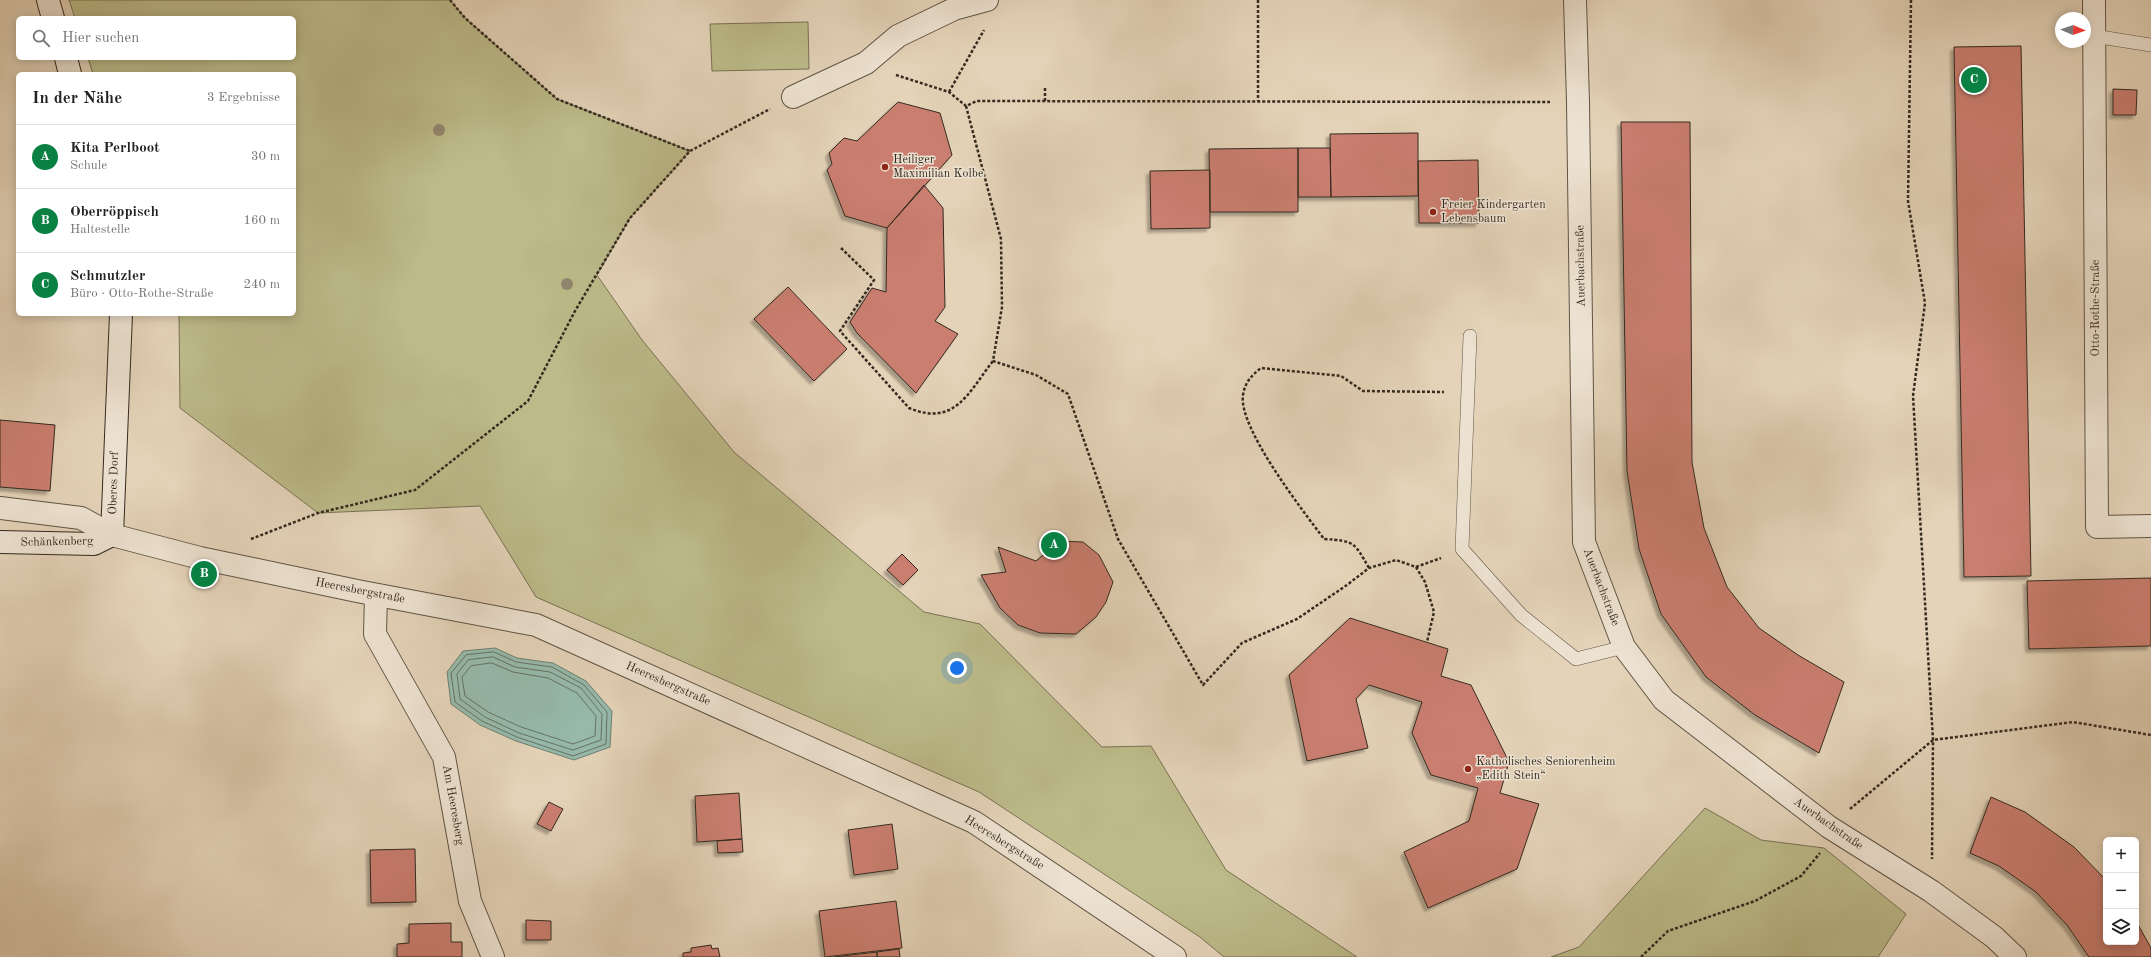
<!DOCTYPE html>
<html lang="de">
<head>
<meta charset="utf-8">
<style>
  body { margin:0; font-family:"Old Standard TT",serif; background:#f6f6f6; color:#222 }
  .controls { position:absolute; right:12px; bottom:12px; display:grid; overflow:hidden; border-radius:6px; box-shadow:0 2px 10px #0003 }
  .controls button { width:36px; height:36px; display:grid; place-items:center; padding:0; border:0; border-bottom:1px solid #e0e0e0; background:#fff; color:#222; font:20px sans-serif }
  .compass { position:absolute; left:2055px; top:12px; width:36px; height:36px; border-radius:50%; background:#fff; box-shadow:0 2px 10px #0003; rotate:92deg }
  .you { position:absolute; left:957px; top:668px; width:14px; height:14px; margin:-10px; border:3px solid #fff; border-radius:50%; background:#1a73e8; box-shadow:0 0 0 6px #1a73e833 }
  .badge { display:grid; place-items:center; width:26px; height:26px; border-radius:50%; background:#0b8043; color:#fff; font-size:13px; font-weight:700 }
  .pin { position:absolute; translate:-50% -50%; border:2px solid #fff; box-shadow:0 1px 4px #0006 }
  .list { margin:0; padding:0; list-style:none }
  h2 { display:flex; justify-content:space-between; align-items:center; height:52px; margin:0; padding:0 16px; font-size:17px }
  h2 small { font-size:13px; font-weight:400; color:#767676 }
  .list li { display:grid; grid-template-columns:26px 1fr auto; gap:12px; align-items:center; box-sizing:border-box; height:64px; padding:0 16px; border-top:1px solid #e0e0e0 }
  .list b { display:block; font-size:15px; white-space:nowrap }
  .list p { margin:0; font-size:13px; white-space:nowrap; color:#767676 }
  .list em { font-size:13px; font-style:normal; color:#767676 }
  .icon { flex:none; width:22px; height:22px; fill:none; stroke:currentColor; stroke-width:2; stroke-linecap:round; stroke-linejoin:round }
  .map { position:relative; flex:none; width:2151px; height:957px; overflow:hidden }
  .search { position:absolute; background:#fff; box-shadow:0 2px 10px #0003; left:16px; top:16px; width:280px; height:44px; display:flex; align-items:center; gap:10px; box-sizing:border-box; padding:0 14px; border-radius:6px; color:#767676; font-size:15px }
  .panel { position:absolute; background:#fff; box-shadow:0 2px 10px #0003; left:16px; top:72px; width:280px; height:244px; border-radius:6px }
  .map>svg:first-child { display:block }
</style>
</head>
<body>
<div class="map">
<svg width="2151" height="957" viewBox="0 0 2151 957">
  <defs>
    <filter id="shadow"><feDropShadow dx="-3.5" dy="3.5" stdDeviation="1" flood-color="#0004"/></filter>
  </defs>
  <rect width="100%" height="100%" fill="#e4d3b8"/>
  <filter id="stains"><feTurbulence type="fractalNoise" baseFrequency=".005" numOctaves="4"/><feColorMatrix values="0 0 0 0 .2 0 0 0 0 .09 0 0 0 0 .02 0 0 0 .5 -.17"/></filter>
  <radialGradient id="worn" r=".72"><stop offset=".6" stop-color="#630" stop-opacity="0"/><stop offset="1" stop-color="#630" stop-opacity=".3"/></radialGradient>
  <!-- green -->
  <path fill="#bcba89" stroke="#787254" d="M69,0h381l15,18 92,81 133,52 -60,67 -33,57 45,65 92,112 190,160 56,12 122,123 49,-1 75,124 131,87h-133l-24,-20 -221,-145 -443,-195 -56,-91 -162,7 -138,-105 -1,-94h115v-240h-201l-5,-16h206v-40h-219z
    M808,22l1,47 -97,2 -2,-47z
    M1705,808l56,32 63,8 82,66 -28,43h-327l28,-10z"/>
  <!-- water -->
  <path fill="#96b9aa" stroke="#6f8072" d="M495,648l22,10 36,5 33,18 26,30 -2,36 -36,13 -58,-19 -36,-16 -29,-21 -4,-32 16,-21z"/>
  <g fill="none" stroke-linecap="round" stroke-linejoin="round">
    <!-- shore -->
    <path stroke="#657264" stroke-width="1" d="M494,652l22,10 36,5 32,18 23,27 -1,32 -33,12 -56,-19 -35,-16 -27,-19 -4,-29 15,-18z
      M493,657l22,10 35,5 31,16 21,26 -1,26 -28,10 -54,-17 -34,-16 -25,-18 -3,-25 11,-14z
      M492,663l21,9 35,6 29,15 19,23 -1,20 -22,8 -52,-17 -33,-15 -23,-16 -3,-19 9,-11z"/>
  </g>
  <!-- building -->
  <path fill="#ca7e70" stroke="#342a1f" filter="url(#shadow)" d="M2021,46l10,530 -67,1 -10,-530z
    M2113,89l24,1 -1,25h-23z
    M898,102l42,11 12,42 -65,73 -42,-12 -18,-46 5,-6 -3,-11 15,-15 13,3z
    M1621,122h69l2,340 12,66 23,59 32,41 39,27 46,27 -25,71 -64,-38 -49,-38 -45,-63 -22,-65 -12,-78z
    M1418,133v63l-87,1 -1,-63z
    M1298,148h32l1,49h-33z
    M1298,148v64h-88l-1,-63z
    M1478,160l1,63h-60l-1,-62z
    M1210,170v58l-59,1 -1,-58z
    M924,185l19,23 2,99 -10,14 23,13 -42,59 -59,-60 -7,-11 22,-34 14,4 1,-64z
    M788,287l59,62 -33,32 -60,-62z
    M0,420l55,5 -5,66 -50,-4z
    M1060,541l23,1 16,13 14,27 -7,20 -10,15 -20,17 -36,-1 -22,-8 -18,-17 -19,-33 25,-3 -8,-25 38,14z
    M902,554l16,16 -15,15 -16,-15z
    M2151,578v68l-122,3 -2,-68z
    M1350,618l98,31 -7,27 30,9 38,77 -9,31 39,11 -22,65 -89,39 -24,-56 65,-31 9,-33 -47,-13 -19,-42 10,-31 -53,-17 -13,14 12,49 -61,13 -18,-86z
    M739,793l3,46 -45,3 -2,-46z
    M1991,797l34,15 49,35 32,33v62h30v-21l15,27v9h-62l-22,-32 -31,-33 -37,-26 -29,-13z
    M549,802l14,7 -12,22 -14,-7z
    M892,824l6,45 -44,6 -6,-45z
    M742,839l1,13 -25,1 -1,-12z
    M415,849l1,53 -45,1 -1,-53z
    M896,901l6,47 -77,9 -6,-46z
    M526,920l25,1v19h-25z
    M451,923v19h11v15h-65v-13l12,-1v-19z
    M711,945l1,4 6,-1 2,9h-37v-4l8,-1v-4z
    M899,949l1,8h-23v-5z
    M877,952v5h-43z"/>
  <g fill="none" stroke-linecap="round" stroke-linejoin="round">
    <defs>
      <path id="lane" d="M2094,36l57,9
        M1470,336l-8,213 59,66 55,44 48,-12"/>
      <path id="street" d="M1575,0l3,102 6,440 40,105 40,53 165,127 102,64 63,46 21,20
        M2094,0l3,527 54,-1
        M793,97l73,-34 32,-27 56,-27 33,-9
        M0,508l81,10 31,17 88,23 157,33 179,34 438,197 201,135
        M376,595l-1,39 69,123 26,144 23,56"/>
      <path id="secondary" d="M48,0l5,18
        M66,58l4,16
        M0,542l94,2 18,-9 9,-221"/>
    </defs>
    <!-- lane casing -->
    <use href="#lane" stroke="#605445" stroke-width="14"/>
    <!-- street casing -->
    <use href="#street" stroke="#605445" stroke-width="24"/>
    <!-- secondary casing -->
    <use href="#secondary" stroke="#342a1f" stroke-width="24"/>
    <!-- path -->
    <path stroke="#342a1f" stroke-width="2.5" stroke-dasharray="3 2" stroke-linecap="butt" d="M450,0l15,18 92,81 133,52
      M1258,0v101
      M1911,0l-3,201 17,102 -12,93 20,344 -1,119
      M896,75l53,17 17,14 11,-5 573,1
      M949,92l35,-62
      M1045,101v-15
      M966,106l35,133 1,68 -9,54 43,14 32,19 50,145 85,146 39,-42 55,-24 50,-34 22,-17 27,-8 20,7 25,-9
      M841,248l33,32 -34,51 69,77c46,19 59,-15 84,-47
      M251,539l67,-26 97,-23 113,-89 47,-90 55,-93 60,-67 80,-42
      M1416,567l9,15 9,30 -7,30
      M1369,568c-15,-26 -14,-27 -45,-29 -20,-27 -86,-111 -81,-144 2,-13 9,-20 18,-27l80,8 22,15 81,1
      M1850,809l83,-69 140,-18 78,13
      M1641,957l27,-26 87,-30 46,-25 19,-23"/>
    <!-- lane -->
    <use href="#lane" stroke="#ede2d1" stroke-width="13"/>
    <!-- street -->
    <use href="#street" stroke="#ede2d1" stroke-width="22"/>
    <!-- secondary -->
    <use href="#secondary" stroke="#ede2d1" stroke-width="22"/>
  </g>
  <!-- trees -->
  <g fill="#92866f">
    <circle cx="439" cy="130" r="6"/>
    <circle cx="567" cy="284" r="6"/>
  </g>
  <!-- markers -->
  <g fill="#8f2418" stroke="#ede2d1" stroke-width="1.5">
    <circle cx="885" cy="167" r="4"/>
    <circle cx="1433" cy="212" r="4"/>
    <circle cx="1468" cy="769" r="4"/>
  </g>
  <g text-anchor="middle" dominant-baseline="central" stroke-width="3" stroke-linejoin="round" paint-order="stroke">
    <!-- poi labels -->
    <g font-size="12" fill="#342a1f" stroke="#ede2d1" text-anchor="start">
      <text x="893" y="160">Heiliger<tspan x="893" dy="14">Maximilian Kolbe</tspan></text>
      <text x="1441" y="205">Freier Kindergarten<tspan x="1441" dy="14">Lebensbaum</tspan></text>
      <text x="1476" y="762">Katholisches Seniorenheim<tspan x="1476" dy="14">„Edith Stein“</tspan></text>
    </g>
    <!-- street labels -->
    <g font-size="12" fill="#342a1f" stroke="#ede2d1">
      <text transform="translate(1581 266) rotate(-91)">Auerbachstraße</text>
      <text transform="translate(2096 308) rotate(-90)">Otto-Rothe-Straße</text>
      <text transform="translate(114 483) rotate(-88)">Oberes Dorf</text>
      <text transform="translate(57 542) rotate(-1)">Schänkenberg</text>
      <text transform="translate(1601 587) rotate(69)">Auerbachstraße</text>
      <text transform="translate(360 591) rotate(11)">Heeresbergstraße</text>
      <text transform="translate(668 684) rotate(24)">Heeresbergstraße</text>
      <text transform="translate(453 805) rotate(80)">Am Heeresberg</text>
      <text transform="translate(1828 824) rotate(35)">Auerbachstraße</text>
      <text transform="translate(1004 843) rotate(32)">Heeresbergstraße</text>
    </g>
  </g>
  <rect width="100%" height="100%" filter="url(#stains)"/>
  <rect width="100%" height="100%" fill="url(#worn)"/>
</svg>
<div class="controls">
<button>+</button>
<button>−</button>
<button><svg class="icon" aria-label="layers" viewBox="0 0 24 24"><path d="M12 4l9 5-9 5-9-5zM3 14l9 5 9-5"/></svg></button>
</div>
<svg class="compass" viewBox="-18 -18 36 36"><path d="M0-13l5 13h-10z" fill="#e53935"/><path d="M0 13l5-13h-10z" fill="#767676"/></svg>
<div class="you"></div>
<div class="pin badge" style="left:1054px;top:545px">A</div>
<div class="pin badge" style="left:204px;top:574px">B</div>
<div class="pin badge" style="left:1974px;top:80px">C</div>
<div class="search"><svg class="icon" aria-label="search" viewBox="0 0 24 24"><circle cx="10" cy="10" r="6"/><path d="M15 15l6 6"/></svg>Hier suchen</div>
<section class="panel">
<h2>In der Nähe<small>3 Ergebnisse</small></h2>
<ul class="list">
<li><span class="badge">A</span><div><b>Kita Perlboot</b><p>Schule</p></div><em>30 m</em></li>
<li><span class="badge">B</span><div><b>Oberröppisch</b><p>Haltestelle</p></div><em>160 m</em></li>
<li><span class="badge">C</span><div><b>Schmutzler</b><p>Büro · Otto-Rothe-Straße</p></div><em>240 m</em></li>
</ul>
</section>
</div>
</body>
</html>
